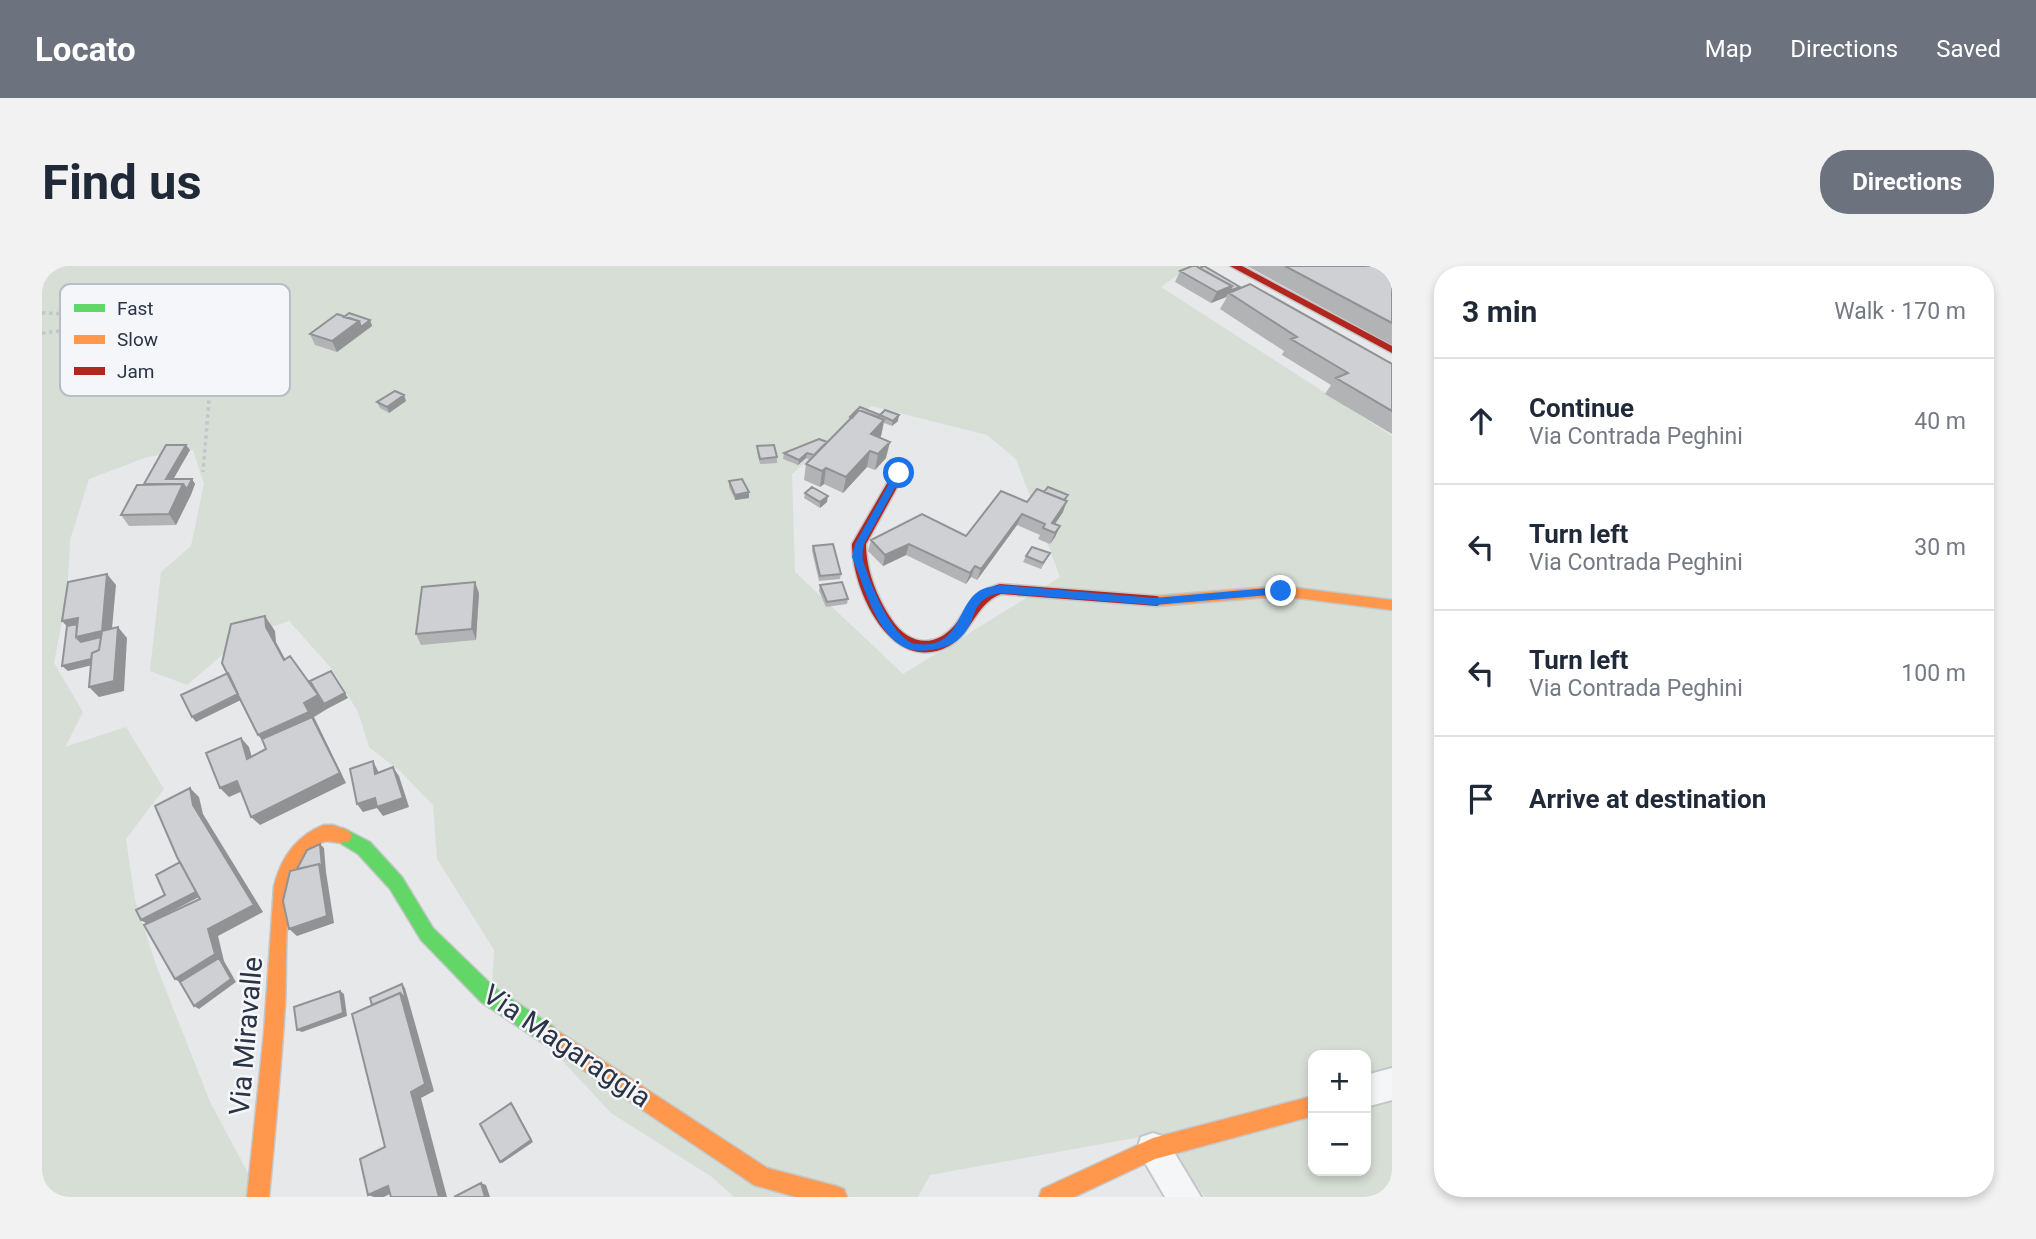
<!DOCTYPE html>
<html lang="en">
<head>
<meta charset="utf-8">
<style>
  body { margin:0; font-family:Roboto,sans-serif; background:#f2f2f3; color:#1f2937 }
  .controls { position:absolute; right:21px; bottom:21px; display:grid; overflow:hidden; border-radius:14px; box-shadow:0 4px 10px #0003 }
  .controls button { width:63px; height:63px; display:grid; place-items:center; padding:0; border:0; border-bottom:2px solid #e0e1e3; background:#fff; color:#1f2937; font:35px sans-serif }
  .stop { position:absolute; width:21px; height:21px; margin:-16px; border:5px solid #1a73e8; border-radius:50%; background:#fff }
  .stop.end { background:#1a73e8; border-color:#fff; box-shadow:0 2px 7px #0008 }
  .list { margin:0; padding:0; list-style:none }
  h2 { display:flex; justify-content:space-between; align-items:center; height:91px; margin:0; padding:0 28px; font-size:30px }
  h2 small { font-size:23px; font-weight:400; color:#747a83 }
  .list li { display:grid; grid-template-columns:46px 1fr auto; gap:21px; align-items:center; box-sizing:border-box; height:126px; padding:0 28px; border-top:2px solid #e0e1e3 }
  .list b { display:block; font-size:26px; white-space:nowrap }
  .list p { margin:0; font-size:23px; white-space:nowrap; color:#747a83 }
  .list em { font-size:23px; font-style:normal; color:#747a83 }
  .icon { flex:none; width:38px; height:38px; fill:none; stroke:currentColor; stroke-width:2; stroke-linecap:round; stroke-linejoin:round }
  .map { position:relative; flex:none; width:1350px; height:931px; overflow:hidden; border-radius:28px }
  header { display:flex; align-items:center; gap:42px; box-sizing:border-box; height:98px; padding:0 35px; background:#6c737f; color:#fff }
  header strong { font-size:33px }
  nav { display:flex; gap:38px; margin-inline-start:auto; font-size:24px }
  .intro { display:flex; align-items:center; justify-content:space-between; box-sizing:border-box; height:168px; padding:0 42px }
  h1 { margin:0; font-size:49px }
  .button { padding:18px 32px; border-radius:28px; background:#6c737f; color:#fff; font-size:24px; font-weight:700 }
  main { display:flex; gap:42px; padding:0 42px }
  aside { flex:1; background:#fff; border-radius:28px; box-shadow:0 4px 10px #0003 }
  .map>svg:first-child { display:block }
</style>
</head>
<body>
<header>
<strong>Locato</strong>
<nav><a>Map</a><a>Directions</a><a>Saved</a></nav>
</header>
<div class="intro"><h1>Find us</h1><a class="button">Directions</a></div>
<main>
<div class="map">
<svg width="1350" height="931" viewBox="0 0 1350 931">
  <rect width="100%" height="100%" fill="#e6e8ea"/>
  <!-- green -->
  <path fill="#d6ded6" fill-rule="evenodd" d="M0,0h1148l-29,21 231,149v761h-187l-32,-43 -33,-17 -210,38 -12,22h-184l-22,-20 -101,-64 -119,-128 2,-35 -57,-91 -4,-54 -32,-33 -32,-25 -11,-35 -26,-43 -43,-48 -46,16 -56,48 -37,-14 11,-99 30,-26 13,-62 -11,-34 -46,7 -58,22 -19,61 -3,56 -13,67 29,49 -18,35 61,-20 38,62 -38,50 9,61 21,65 55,139 50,93h-219zM829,140l116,29 29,24 44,118 -157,97 -108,-102 -3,-98zM1271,789h53v116h-53z"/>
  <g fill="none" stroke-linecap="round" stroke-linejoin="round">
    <defs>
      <path id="street" d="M1350,802v32l-26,7v-32z
        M1111,867l12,4 36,60h-36l-28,-48 4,-12z"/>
      <path id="fast" d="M301,562l27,14 32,35 31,51 62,60 59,39 3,7 -3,7 -7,3 -7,-3 -59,-39 -60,-62 -31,-51 -32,-35 -21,-13 -3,-5 3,-5z"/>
      <path id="slow" d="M1239,320l111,14v10l-111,-14 -124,10 -7,-5 7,-5z
        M282,559h9l16,6 3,5 -3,5c-18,7 -21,-11 -42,14 -6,8 -12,17 -15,28 -8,39 -5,82 -7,122 -4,64 -10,128 -16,192h-22l17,-164 10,-147c7,-28 22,-50 50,-61z
        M505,758l220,144 69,18 8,3 3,8h-51l-42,-12 -214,-144 -3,-7 3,-7z
        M1271,830v20l-158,43 -81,38h-35l3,-8 111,-51z"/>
      <path id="jam" d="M1188,0h12l150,80v7z
        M857,203l6,4 -39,71c0,26 11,54 26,76 16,24 42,29 62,6 8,-9 12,-22 22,-31 7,-6 15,-8 24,-11l157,12 7,5 -7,5 -156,-12c-26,10 -29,40 -52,52 -58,31 -97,-57 -97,-102l41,-71z"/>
    </defs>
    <!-- street casing -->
    <use href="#street" stroke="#c4c6c8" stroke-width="4"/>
    <!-- fast casing -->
    <use href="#fast" stroke="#c4c6c8" stroke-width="3"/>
    <!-- slow casing -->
    <use href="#slow" stroke="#c4c6c8" stroke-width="3"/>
    <!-- jam casing -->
    <use href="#jam" stroke="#c4c6c8" stroke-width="3"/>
    <!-- path -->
    <path stroke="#c5c6ca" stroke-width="3.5" stroke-dasharray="3.5 3.5" stroke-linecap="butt" d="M0,47l110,3 15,3
      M105,57l37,-3 21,7 6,49 -8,96
      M0,67l79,-8"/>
    <!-- street -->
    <use href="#street" fill="#f5f6f7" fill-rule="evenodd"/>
    <!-- fast -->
    <use href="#fast" fill="#63d668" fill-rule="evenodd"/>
    <!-- slow -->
    <use href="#slow" fill="#ff974d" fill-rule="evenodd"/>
    <!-- jam -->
    <use href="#jam" fill="#b3261e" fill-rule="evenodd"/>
  </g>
  <!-- wall -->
  <path fill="#b1b3b5" d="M1205,0h145v79z
    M1138,5l60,17 152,76v70l-67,-40 6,-9 -49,-30 2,-4 -64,-42 7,-12 -16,6 -36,-21z
    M328,54l2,6 -35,26 -22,-7 -5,-11z
    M117,60l5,9 16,-6 7,15 -15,5 -8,-11 -24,12 -18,-12 -7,-11z
    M362,129l2,6 -17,12 -9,-5 -3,-6z
    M838,149l18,6 -6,5 -8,-3 -3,13 -2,2 7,20 -11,12 -8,-3 -24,26 -19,-9 -4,3 -16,-7 2,-16 4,-4 -4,-2 -8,7 -15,-6 1,-6 44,-11 21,-22 1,-3z
    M715,180l20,11v6l-17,1 -3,-12z
    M148,184l-17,29h19l3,5 -19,41 -47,1 -8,-11 23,-31z
    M687,215l20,17 -14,2 -6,-13z
    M763,227l22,9 -7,6 -16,-10z
    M985,236l36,10 -8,12 5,2 -5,11 -5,7 -12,-5 2,-4 -23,-10 -40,55 -6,-3 -5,7 -60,-29 -23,11 -15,-15 3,-11 95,-4z
    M771,280l28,28 -1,5 -21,2 -7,-30z
    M1008,287l-9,16 -18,-7 3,-6z
    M778,319l28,14 -1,5 -21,3 -7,-16z
    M437,327l-3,47 -55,5 -5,-11z"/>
  <!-- shaded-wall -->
  <path fill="#909294" d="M1190,20l-6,11 -15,6 6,-11z
    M328,54l2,6 -35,26 -5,-11 27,-20z
    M117,60l6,11 -25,13 -6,-12z
    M142,72l3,6 -15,5 -3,-5z
    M362,129l2,6 -17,12 -2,-6z
    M857,149l-1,6 -6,5 1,-5z
    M842,154l-3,16 -13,14 3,-16z
    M848,176l-4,16 -11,12 3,-16z
    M144,179l4,5 -20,35 -4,-6z
    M828,185l-3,16 -24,26 3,-16z
    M765,187l-1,5 -8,7 1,-5z
    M784,202l-2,16 -4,3 2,-16z
    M150,213l3,5 -4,11 -4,-6z
    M141,218l8,11 -15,30 -7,-11z
    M707,226v6l-14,2v-5z
    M786,230l-1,6 -7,6v-6z
    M1025,235l-4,11 -13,19 2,-8z
    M980,248l-5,11 -40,55 4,-11z
    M1018,260l-5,11 -5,7 5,-11z
    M867,278l-3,11 -23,11 2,-11z
    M933,300l-4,11 -5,7 4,-11z
    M65,308l9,11 -7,76 -41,10 -6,-5 24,-19 -24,-26 16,-3z
    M433,316l4,11 -3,47 -4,-11z
    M223,350l10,15 1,11 17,32 -9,-14 -18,-33z
    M76,361l9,11 -3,53 -25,6 -10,-10z
    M199,427l4,5 -49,24 -4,-5z
    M303,427l3,5 -21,11 -3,-5z
    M276,429l9,14 -13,8 32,66 -86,42 -9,-8 18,-68 -11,-14 46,-32z
    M199,472l8,9 6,21 -8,-9z
    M331,495l5,10 3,12 -6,-9z
    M351,501l6,9 10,31 -26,9 -6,-8 -14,4 -6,-8z
    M195,515l8,9 -16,7 -9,-9z
    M148,522l9,9 4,17 60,98 -45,24 6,25 12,21 -37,27 -5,-3 -9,-20 -10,-7 33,-50 -15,-124z
    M278,578l4,4 2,24 8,51 -37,13 -8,-7z
    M156,625l5,4 -56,29 -6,-4z
    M360,718l3,4 29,103 -13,7 26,99h-8l-28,-105 -11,-99z
    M298,725l4,3 3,22 -45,16 -5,-2z
    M469,837l2,2 20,37 -31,21 -2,-1z
    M439,917l5,2 4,12h-5z
    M346,920l11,3 -15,8h-10l-6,-2z"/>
  <!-- building -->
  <path fill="#ced0d3" stroke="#909294" stroke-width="2" d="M1150,0h4l36,20 -15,6 -37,-21z
    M1162,0l36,21 -11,4 3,-5 -33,-18z
    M1243,0h107v57z
    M1208,18l142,80v47l-56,-33 12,-5 -57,-34 6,-2 -68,-44z
    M307,47l21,7 -9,7 -2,-6 -15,-4z
    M295,48l22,7 -27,20 -22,-7z
    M353,125l9,4 -17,12 -10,-5z
    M818,141l20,8 5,-5 14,5 -6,6 -13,-6 -2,2 -19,-7 -7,8 -2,-1z
    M817,144l25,10 -13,14 19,8 -12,12 -8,-3 -24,26 -20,-9 -4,3 -16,-7z
    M777,173l8,3 -13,13 -7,-2 -8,7 -15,-7z
    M124,179h20l-20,34h26l-5,10 -4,-5h-39z
    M732,179l3,12 -17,2 -3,-13z
    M700,213l7,13 -14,3 -6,-14z
    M141,218l-14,30 -48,1 16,-30z
    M770,221l16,9 -8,6 -15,-9z
    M1006,221l20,8 -4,5 -20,-8z
    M995,223l30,12 -15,22 8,3 -5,7 -12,-5 2,-4 -23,-10 -41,55 -6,-3 -5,7 -61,-29 -24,11 -14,-15 51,-26 44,22 35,-45 26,11z
    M791,278l8,30 -21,2 -7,-30z
    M990,281l18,6 -7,10 -17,-7z
    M65,308l-5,57 -26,6 2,-19 -16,3 6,-39z
    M433,316l-3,47 -56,5 6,-47z
    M800,316l6,17 -21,3 -7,-17z
    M223,350l1,11 18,33 6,-4 28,39 -14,8 5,9 -51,23 -36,-72 9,-39z
    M35,358l-1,13 5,5 20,-5 -2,13 -7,3 -1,6 -29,7 5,-40z
    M76,361l-4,54 -25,6 3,-34 7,-3 3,-19z
    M289,405l14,22 -21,11 -14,-23z
    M186,407l10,21 -46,23 -11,-22z
    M270,451l28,56 -89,44 -14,-36 -17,7 -14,-35 35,-15 6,21 19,-10 -4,-10z
    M331,495l2,13 18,-7 10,31 -26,9 -2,-9 -18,6 -7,-35z
    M148,522l3,17 61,100 -46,24 7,25 -40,25 -31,-54 56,-26 -23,-42 -22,-51z
    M278,578l2,24 -3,-4 -22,5 10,-19z
    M138,596l16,30 -55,28 -5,-10 29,-15 -9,-20z
    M277,598l8,52 -38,13 -6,-28 7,-30z
    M177,692l12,21 -37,27 -14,-24z
    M360,718l4,15 -6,-6 -28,12 -2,-7z
    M298,725l3,22 -46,17 -3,-23z
    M358,727l25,91 -14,8 28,105h-48l-3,-11 -20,9 -8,-36 25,-12 -33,-133z
    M469,837l20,37 -31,22 -20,-38z
    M439,917l4,14h-31z"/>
  <!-- route -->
  <path fill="#1a73e8" d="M854,205l7,2 -39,71c-1,5 -2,10 -1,16 6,21 30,82 54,84 44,5 39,-38 62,-53 6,-4 14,-4 21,-6l154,13 127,-11 5,4 -5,3 -127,11 -154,-12c-32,6 -21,28 -40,45 -7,7 -20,11 -30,12 -49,9 -63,-58 -78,-93l3,-13z"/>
  <g text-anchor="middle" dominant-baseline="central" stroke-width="5" stroke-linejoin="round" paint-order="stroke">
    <!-- near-street labels -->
    <g font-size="28" fill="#2b3445" stroke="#f4f6f9">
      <text transform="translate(204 770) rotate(-85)">Via Miravalle</text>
      <text transform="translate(525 780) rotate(34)">Via Magaraggia</text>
    </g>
  </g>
  <!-- legend -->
  <rect x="18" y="18" width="230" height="112" rx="10" fill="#f4f6f9" stroke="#b8bcc3" stroke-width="2"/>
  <rect x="32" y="38" width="31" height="8" fill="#63d668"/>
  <rect x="32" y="69" width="31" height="9" fill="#ff974d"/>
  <rect x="32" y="101" width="31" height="8" fill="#b3261e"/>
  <g font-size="19" fill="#2b3445">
    <text x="75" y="49">Fast</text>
    <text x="75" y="80">Slow</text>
    <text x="75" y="112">Jam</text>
  </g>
</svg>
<div class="controls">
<button>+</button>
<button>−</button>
</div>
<div class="stop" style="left:857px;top:207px"></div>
<div class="stop end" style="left:1239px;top:325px"></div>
</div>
<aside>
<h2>3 min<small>Walk · 170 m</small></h2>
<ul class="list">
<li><svg class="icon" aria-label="ahead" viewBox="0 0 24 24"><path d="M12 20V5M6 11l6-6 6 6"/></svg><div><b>Continue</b><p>Via Contrada Peghini</p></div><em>40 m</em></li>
<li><svg class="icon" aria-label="left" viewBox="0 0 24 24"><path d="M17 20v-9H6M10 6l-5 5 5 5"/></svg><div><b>Turn left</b><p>Via Contrada Peghini</p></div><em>30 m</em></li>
<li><svg class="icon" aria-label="left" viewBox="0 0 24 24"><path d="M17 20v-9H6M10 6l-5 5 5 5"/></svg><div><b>Turn left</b><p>Via Contrada Peghini</p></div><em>100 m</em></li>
<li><svg class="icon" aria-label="arrive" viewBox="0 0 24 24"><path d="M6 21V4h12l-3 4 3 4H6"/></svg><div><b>Arrive at destination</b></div></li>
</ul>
</aside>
</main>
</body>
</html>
